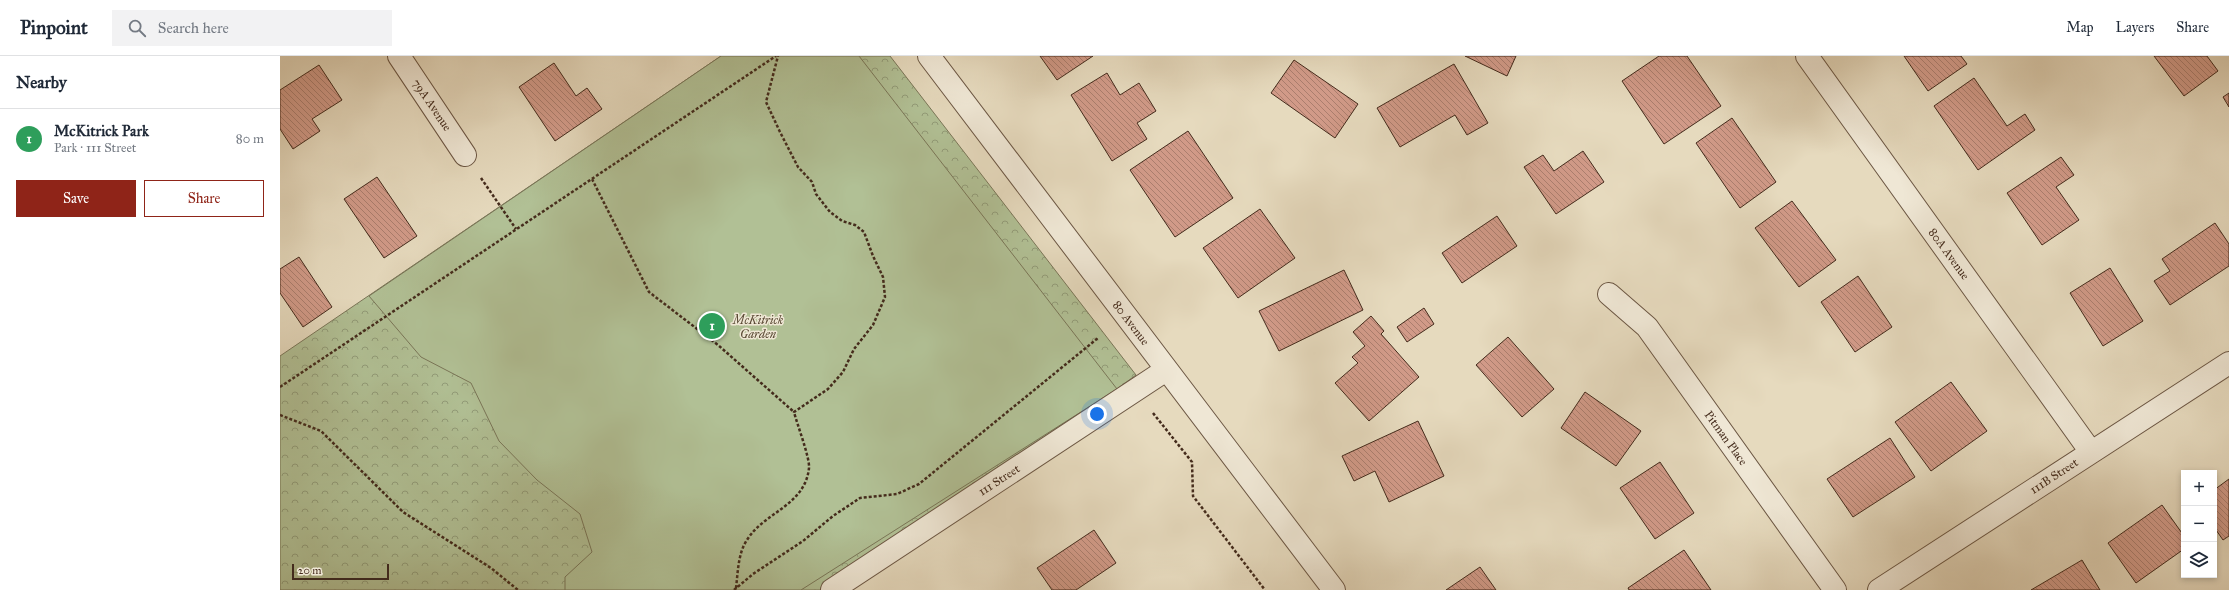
<!DOCTYPE html>
<html lang="en">
<head>
<meta charset="utf-8">
<style>
  body { margin:0; font-family:"IM FELL Great Primer",serif; background:#f2f2f3; color:#1f2937 }
  .controls { position:absolute; right:12px; bottom:12px; display:grid; overflow:hidden; border-radius:0px; box-shadow:0 2px 6px #0003 }
  .controls button { width:36px; height:36px; display:grid; place-items:center; padding:0; border:0; border-bottom:1px solid #e0e1e3; background:#fff; color:#1f2937; font:20px sans-serif }
  .scale { position:absolute; left:12px; bottom:10px; width:97px; box-sizing:border-box; padding-left:4px; border:2px solid #442b1c; border-top:0; font-size:11px; line-height:14px; white-space:nowrap; color:#442b1c; -webkit-text-stroke:3px #efe7d5; paint-order:stroke }
  .you { position:absolute; left:817px; top:358px; width:14px; height:14px; margin:-10px; border:3px solid #fff; border-radius:50%; background:#1a73e8; box-shadow:0 0 0 6px #1a73e833 }
  .badge { display:grid; place-items:center; width:26px; height:26px; border-radius:50%; background:#8f2418; color:#fff; font-size:13px; font-weight:700 }
  .pin { position:absolute; translate:-50% -50%; border:2px solid #fff; box-shadow:0 1px 4px #0006 }
  .list { margin:0; padding:0; list-style:none }
  h2 { display:flex; justify-content:space-between; align-items:center; height:52px; margin:0; padding:0 16px; font-size:17px }
  h2 small { font-size:13px; font-weight:400; color:#747a83 }
  .list li { display:grid; grid-template-columns:26px 1fr auto; gap:12px; align-items:center; box-sizing:border-box; height:60px; padding:0 16px; border-top:1px solid #e0e1e3 }
  .list b { display:block; font-size:15px; white-space:nowrap }
  .list p { margin:0; font-size:13px; white-space:nowrap; color:#747a83 }
  .list em { font-size:13px; font-style:normal; color:#747a83 }
  .actions { display:flex; gap:8px; padding:12px 16px }
  .actions a { flex:1; padding:9px 0; border:1px solid #8f2418; border-radius:0px; text-align:center; font-size:14px; color:#8f2418 }
  .actions .main { background:#8f2418; color:#fff }
  .icon { flex:none; width:22px; height:22px; fill:none; stroke:currentColor; stroke-width:2; stroke-linecap:round; stroke-linejoin:round }
  .map { position:relative; flex:none; width:1949px; height:534px; overflow:hidden }
  header { display:flex; align-items:center; gap:24px; box-sizing:border-box; height:56px; padding:0 20px; background:#fff; border-bottom:1px solid #e0e1e3 }
  header strong { font-size:19px }
  nav { display:flex; gap:22px; margin-inline-start:auto; font-size:14px }
  .search { width:280px; height:36px; background:#f2f2f3; display:flex; align-items:center; gap:10px; box-sizing:border-box; padding:0 14px; border-radius:0px; color:#747a83; font-size:15px }
  main { display:flex }
  aside { flex:1; background:#fff }
  .map>svg:first-child { display:block }
</style>
</head>
<body>
<header>
<strong>Pinpoint</strong>
<div class="search"><svg class="icon" aria-label="search" viewBox="0 0 24 24"><circle cx="10" cy="10" r="6"/><path d="M15 15l6 6"/></svg>Search here</div>
<nav><a>Map</a><a>Layers</a><a>Share</a></nav>
</header>
<main>
<aside>
<h2>Nearby<small></small></h2>
<ul class="list">
<li><span class="badge" style="background:#2e9e5b">1</span><div><b>McKitrick Park</b><p>Park · 111 Street</p></div><em>80 m</em></li>
</ul>
<div class="actions"><a class="main">Save</a><a>Share</a></div>
</aside>
<div class="map">
<svg width="1949" height="534" viewBox="0 0 1949 534">
  <defs>
    <pattern id="park-crowns" width="20" height="18" patternUnits="userSpaceOnUse"><rect width="20" height="18" fill="#b1c095"/><path d="M2 6a3 3 0 1 1 6 0M12 15a3 3 0 1 1 6 0" fill="none" stroke="#929c79"/></pattern>
    <pattern id="building-back-hatch" width="6" height="6" patternUnits="userSpaceOnUse"><rect width="6" height="6" fill="#d19a88"/><path d="M-1 5l2 2M0 0l6 6M5-1l2 2" fill="none" stroke="#ab7e6e"/></pattern>
  </defs>
  <rect width="100%" height="100%" fill="#e6dabe"/>
  <filter id="stains"><feTurbulence type="fractalNoise" baseFrequency=".005" numOctaves="4"/><feColorMatrix values="0 0 0 0 .2 0 0 0 0 .09 0 0 0 0 .02 0 0 0 .5 -.17"/></filter>
  <radialGradient id="worn" r=".72"><stop offset=".6" stop-color="#630" stop-opacity="0"/><stop offset="1" stop-color="#630" stop-opacity=".3"/></radialGradient>
  <!-- park -->
  <path fill="url(#park-crowns)" stroke="#7a7658" d="M441,0h169l246,319 -294,215h-562v-234z"/>
  <!-- garden -->
  <path fill="#b1c095" stroke="#7a7658" d="M441,0h138l258,333 -316,201h-236v-13l27,-25 -12,-38 -43,-34 -38,-39 -28,-58 -50,-26 -52,-61z"/>
  <!-- building -->
  <path fill="url(#building-back-hatch)" stroke="#442b1c" d="M760,0h53l-36,24z
    M1185,0h51l-9,20z
    M1379,0h28l34,50 -57,38 -42,-63z
    M1624,0h57l6,8 -39,27z
    M1874,0h53l11,15 -34,25z
    M1014,4l64,44 -23,34 -64,-45z
    M274,7l22,33 11,-8 15,21 -47,32 -36,-54z
    M1174,8l34,59 -21,12 -12,-20 -55,32 -23,-39z
    M39,9l23,35 -30,19 8,12 -27,18 -13,-20v-39z
    M827,17l13,22 19,-12 17,28 -19,12 10,16 -35,22 -41,-66z
    M1694,22l33,48 18,-12 10,16 -57,40 -44,-64z
    M1949,37v14l-6,-10z
    M1452,62l44,64 -36,26 -44,-65z
    M908,75l45,67 -58,39 -45,-67z
    M1303,95l21,31 -48,32 -32,-47 19,-12 11,16z
    M1781,101l13,18 -18,12 23,33 -37,25 -35,-52z
    M97,121l40,59 -33,22 -40,-59z
    M1512,145l44,59 -37,27 -44,-59z
    M980,153l35,49 -57,40 -35,-50z
    M1217,160l20,30 -55,37 -20,-30z
    M1935,167l14,21v22l-59,39 -16,-24 16,-10 -8,-12z
    M19,201l33,50 -29,20 -23,-34v-24z
    M1830,212l33,53 -40,25 -33,-53z
    M1064,214l19,40 -84,41 -20,-40z
    M1578,220l34,51 -37,25 -34,-50z
    M1144,252l10,16 -27,18 -10,-15z
    M1091,260l13,15 -3,3 38,43 -50,44 -34,-38 23,-20 -6,-6 13,-11 -12,-14z
    M1228,281l46,52 -32,28 -46,-52z
    M1671,326l36,49 -56,40 -36,-49z
    M1305,336l56,39 -25,35 -55,-38z
    M1138,365l26,55 -55,26 -14,-31 -21,10 -12,-25z
    M1610,382l25,39 -62,40 -26,-38z
    M1380,406l34,51 -39,26 -35,-51z
    M1949,423v57l-6,4 -9,-13v-37z
    M1882,449l22,31v13l-48,34 -28,-40z
    M814,474l22,33 -40,27h-24l-15,-22z
    M1404,494l27,40h-82l-1,-2z
    M1802,504l18,30h-69z
    M1200,511l16,23h-50z"/>
  <g fill="none" stroke-linecap="round" stroke-linejoin="round">
    <defs>
      <path id="minor" d="M119,0l66,99
        M1527,0l284,396
        M1329,238l38,33 188,263
        M552,534l334,-220
        M1599,534l350,-227"/>
      <path id="tertiary" d="M649,0l405,534"/>
    </defs>
    <!-- minor casing -->
    <use href="#minor" stroke="#6c5744" stroke-width="24"/>
    <!-- tertiary casing -->
    <use href="#tertiary" stroke="#6c5744" stroke-width="24"/>
    <!-- path -->
    <path stroke="#442b1c" stroke-width="2.5" stroke-dasharray="3 2" stroke-linecap="butt" d="M201,122l35,51
      M312,123l57,113 69,53 76,67
      M0,331l496,-331
      M873,357l39,49 1,34 72,94
      M0,359l41,16 82,81 88,56 27,22
      M456,532c2,-16 2,-35 11,-48 17,-28 58,-34 62,-72 1,-10 -12,-44 -15,-56l34,-23 15,-17 11,-23 19,-24 12,-28 -2,-20 -10,-21 -9,-24 -9,-7 -13,-4 -12,-9 -14,-18 -4,-12 -14,-15 -18,-35 -14,-30 12,-46
      M454,534l19,-16 50,-33 30,-25 27,-18 37,-4 22,-10 179,-146"/>
    <!-- minor -->
    <use href="#minor" stroke="#efe7d5" stroke-width="22"/>
    <!-- tertiary -->
    <use href="#tertiary" stroke="#efe7d5" stroke-width="22"/>
  </g>
  <g text-anchor="middle" dominant-baseline="central" stroke-width="3" stroke-linejoin="round" paint-order="stroke">
    <!-- street labels -->
    <g font-size="12" fill="#442b1c" stroke="#efe7d5">
      <text transform="translate(152 49) rotate(56)">79A Avenue</text>
      <text transform="translate(1669 198) rotate(54)">80A Avenue</text>
      <text transform="translate(851 267) rotate(53)">80 Avenue</text>
      <text transform="translate(1446 382) rotate(54)">Pitman Place</text>
      <text transform="translate(1774 420) rotate(-33)">111B Street</text>
      <text transform="translate(719 424) rotate(-33)">111 Street</text>
    </g>
    <!-- park labels -->
    <g font-size="12" font-style="italic" fill="#5a4934" stroke="#efe7d5">
      <text x="478" y="264">McKitrick<tspan x="478" dy="14">Garden</tspan></text>
    </g>
  </g>
  <rect width="100%" height="100%" filter="url(#stains)"/>
  <rect width="100%" height="100%" fill="url(#worn)"/>
</svg>
<div class="controls">
<button>+</button>
<button>−</button>
<button><svg class="icon" aria-label="layers" viewBox="0 0 24 24"><path d="M12 4l9 5-9 5-9-5zM3 14l9 5 9-5"/></svg></button>
</div>
<div class="scale">20 m</div>
<div class="you"></div>
<div class="pin badge" style="left:432px;top:270px;background:#2e9e5b">1</div>
</div>
</main>
</body>
</html>
